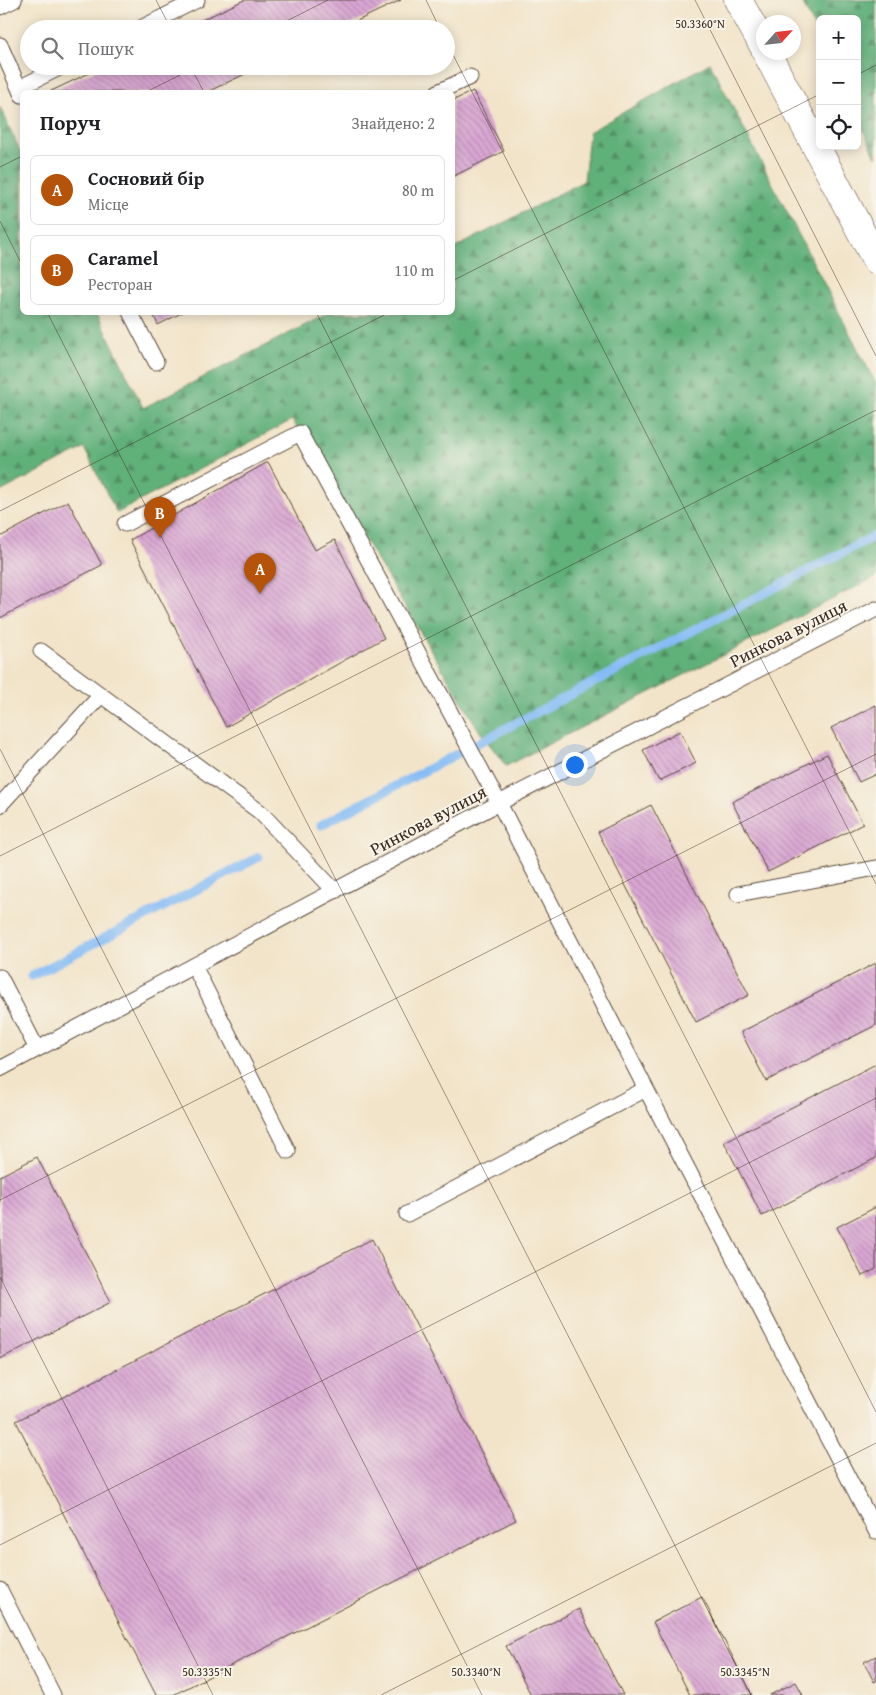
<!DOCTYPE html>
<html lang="uk">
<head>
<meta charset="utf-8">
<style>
  body { margin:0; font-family:"Gentium Book Plus",serif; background:#f6f6f6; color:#202124 }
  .controls { position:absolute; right:15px; top:15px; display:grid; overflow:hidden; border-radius:8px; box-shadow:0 2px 12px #0003 }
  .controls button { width:45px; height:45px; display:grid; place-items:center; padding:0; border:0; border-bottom:1px solid #e0e0e0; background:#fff; color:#202124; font:25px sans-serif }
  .compass { position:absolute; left:756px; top:15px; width:45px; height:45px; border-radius:50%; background:#fff; box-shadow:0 2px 12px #0003; rotate:63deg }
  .you { position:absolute; left:574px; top:764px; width:18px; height:18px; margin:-12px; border:4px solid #fff; border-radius:50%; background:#1a73e8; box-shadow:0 0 0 8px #1a73e833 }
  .badge { display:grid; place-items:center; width:32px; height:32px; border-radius:50%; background:#b45309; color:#fff; font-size:16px; font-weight:700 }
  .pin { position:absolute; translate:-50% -41px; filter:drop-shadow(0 1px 2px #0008) }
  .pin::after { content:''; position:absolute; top:26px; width:18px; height:15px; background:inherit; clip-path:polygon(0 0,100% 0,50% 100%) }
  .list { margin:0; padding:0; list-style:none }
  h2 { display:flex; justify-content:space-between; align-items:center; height:65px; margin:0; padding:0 20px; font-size:21px }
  h2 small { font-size:16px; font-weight:400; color:#757577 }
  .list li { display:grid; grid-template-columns:32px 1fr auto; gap:15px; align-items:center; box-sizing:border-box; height:70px; margin:0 10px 10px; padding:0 10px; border:1px solid #e0e0e0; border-radius:8px }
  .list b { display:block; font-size:19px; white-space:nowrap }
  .list p { margin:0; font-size:16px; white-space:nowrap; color:#757577 }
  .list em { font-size:16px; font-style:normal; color:#757577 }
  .icon { flex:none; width:28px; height:28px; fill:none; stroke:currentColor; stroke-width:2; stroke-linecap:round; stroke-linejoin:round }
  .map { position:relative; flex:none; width:876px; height:1695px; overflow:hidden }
  .search { position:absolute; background:#fff; box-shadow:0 2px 12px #0003; left:20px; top:20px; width:435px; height:55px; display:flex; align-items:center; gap:12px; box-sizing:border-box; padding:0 18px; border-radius:28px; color:#757577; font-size:19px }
  .panel { position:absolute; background:#fff; box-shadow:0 2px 12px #0003; left:20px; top:90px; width:435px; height:225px; border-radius:8px }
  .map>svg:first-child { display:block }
</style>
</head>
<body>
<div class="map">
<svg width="876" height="1695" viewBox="0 0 876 1695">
  <defs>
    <pattern id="forest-firs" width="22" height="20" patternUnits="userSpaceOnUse" patternTransform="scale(1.25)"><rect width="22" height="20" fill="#61b07a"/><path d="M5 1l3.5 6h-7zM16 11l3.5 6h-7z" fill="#518f63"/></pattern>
    <pattern id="building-back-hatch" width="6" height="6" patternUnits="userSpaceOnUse" patternTransform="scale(1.25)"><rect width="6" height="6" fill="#daa7d4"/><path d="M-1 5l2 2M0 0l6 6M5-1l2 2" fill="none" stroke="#b288ab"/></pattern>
  </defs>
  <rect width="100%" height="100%" fill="#f7f3e8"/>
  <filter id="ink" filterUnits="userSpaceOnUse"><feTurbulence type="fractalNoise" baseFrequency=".02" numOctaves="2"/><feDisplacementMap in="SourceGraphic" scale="10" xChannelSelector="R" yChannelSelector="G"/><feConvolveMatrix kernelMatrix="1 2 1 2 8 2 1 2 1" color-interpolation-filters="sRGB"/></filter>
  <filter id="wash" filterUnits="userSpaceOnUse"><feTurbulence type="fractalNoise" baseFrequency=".0096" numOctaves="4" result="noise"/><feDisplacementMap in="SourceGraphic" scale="20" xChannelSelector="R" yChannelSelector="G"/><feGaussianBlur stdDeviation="1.12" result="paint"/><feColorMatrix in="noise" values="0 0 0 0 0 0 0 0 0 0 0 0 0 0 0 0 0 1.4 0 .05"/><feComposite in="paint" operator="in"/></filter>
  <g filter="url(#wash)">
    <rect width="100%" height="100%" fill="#f2e4c9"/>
    <!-- forest -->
    <path fill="url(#forest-firs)" stroke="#4e6d4c" d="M801,0h75v157l-19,-40v-98h-37v20z
      M710,63l166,321v193l-370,189 -26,-34 -170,-284 -18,-28 -175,93 -33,-65 -84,44v-385l22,48v157l75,1 46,95 186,-95 123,-1 1,-63 131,-68 5,-49z"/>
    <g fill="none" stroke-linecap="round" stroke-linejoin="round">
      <!-- stream -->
      <path stroke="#85bcf5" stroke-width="9" d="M321,825l555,-290
        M32,976l227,-119"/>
    </g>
    <g id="blocks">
      <!-- building -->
      <path fill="url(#building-back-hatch)" d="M244,0h157l-61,29h-157z
        M104,66h158l-55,26h-158z
        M473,91l31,60 -52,26v-76z
        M152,312h31l-25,13z
        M268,462l47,88 20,-10 49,98 -158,89 -96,-187z
        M68,501l34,64 -102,53v-81z
        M876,705v69l-17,8 -28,-54z
        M680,731l16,32 -37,18 -16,-31z
        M827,754l36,70 -95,48 -36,-70z
        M651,805l98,190 -53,27 -98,-190z
        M876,963v62l-110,56 -25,-49z
        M876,1064v94l-114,58 -38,-74z
        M37,1157l74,145 -111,57v-183z
        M876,1207v62l-14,7 -25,-49z
        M372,1239l144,281 -343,175h-17l-140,-274z
        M702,1597l50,98h-62l-37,-73z
        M579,1609l44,86h-92l-25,-49z
        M876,1656v25l-2,1 -10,-20z
        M796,1682l7,13h-33z"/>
    </g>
  </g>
  <g filter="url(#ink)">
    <use href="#blocks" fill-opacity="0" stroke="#564638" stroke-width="1"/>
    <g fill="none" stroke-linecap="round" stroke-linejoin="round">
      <defs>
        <path id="service" d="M0,7l14,-7
          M139,29l58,-29
          M0,45l22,50
          M19,88l44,-22
          M438,92l32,-15
          M130,312l26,50
          M125,524l175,-91 199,370 147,286 230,442
          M41,651l60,44
          M0,805l101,-110 159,117 75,79
          M738,894l138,-26
          M194,966l94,185
          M0,977l37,72
          M0,1069l499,-266 377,-194
          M407,1214l239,-125
          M0,1590l53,105"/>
        <path id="minor" d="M738,0l26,47
          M766,52l110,208"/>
      </defs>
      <!-- service casing -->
      <use href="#service" stroke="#564638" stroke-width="17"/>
      <!-- minor casing -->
      <use href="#minor" stroke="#564638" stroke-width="29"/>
      <!-- service -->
      <use href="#service" stroke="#fff" stroke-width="15"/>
      <!-- minor -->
      <use href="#minor" stroke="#fff" stroke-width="28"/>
    </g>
  </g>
  <!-- ticks -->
  <path fill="none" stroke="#3b2a1e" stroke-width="1" stroke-opacity="0.45" d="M156,0l15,29M426,0l14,29M695,0l181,356M271,29l57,-29M446,41l430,843M190,66l14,26M857,75l19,-10M146,92l52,-26M0,167l22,-11M0,221l22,44M452,281l368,-187M47,312l704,1383M316,312l560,1100M0,511l390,-199M0,749l482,946M0,856l876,-446M0,1200l876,-446M0,1277l213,418M0,1545l876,-447M381,1695l495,-252"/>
  <g text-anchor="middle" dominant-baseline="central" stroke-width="4" stroke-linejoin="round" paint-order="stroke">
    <!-- street labels -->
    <g font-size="18" fill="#3b2a1e" stroke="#f7f3e8">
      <text transform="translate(788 633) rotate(-27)">Ринкова вулиця</text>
      <text transform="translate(428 820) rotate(-28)">Ринкова вулиця</text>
    </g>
  </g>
  <g font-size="12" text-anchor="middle" fill="#3b2a1e" stroke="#f7f3e8" stroke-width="4" stroke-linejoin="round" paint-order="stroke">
    <text x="700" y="28">50.3360°N</text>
    <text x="207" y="1676">50.3335°N</text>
    <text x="476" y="1676">50.3340°N</text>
    <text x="745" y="1676">50.3345°N</text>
  </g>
</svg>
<div class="controls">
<button>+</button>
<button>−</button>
<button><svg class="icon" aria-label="locate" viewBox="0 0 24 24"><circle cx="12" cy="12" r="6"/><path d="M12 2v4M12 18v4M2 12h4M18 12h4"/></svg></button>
</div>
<svg class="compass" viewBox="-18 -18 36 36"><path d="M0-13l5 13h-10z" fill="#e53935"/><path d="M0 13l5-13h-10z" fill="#757577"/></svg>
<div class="you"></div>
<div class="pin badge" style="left:260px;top:594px">A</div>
<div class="pin badge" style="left:160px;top:538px">B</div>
<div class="search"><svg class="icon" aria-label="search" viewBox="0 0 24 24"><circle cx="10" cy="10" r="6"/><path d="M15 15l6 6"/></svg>Пошук</div>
<section class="panel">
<h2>Поруч<small>Знайдено: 2</small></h2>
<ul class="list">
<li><span class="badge">A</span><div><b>Сосновий бір</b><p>Місце</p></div><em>80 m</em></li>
<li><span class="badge">B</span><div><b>Caramel</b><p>Ресторан</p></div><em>110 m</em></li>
</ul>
</section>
</div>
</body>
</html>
